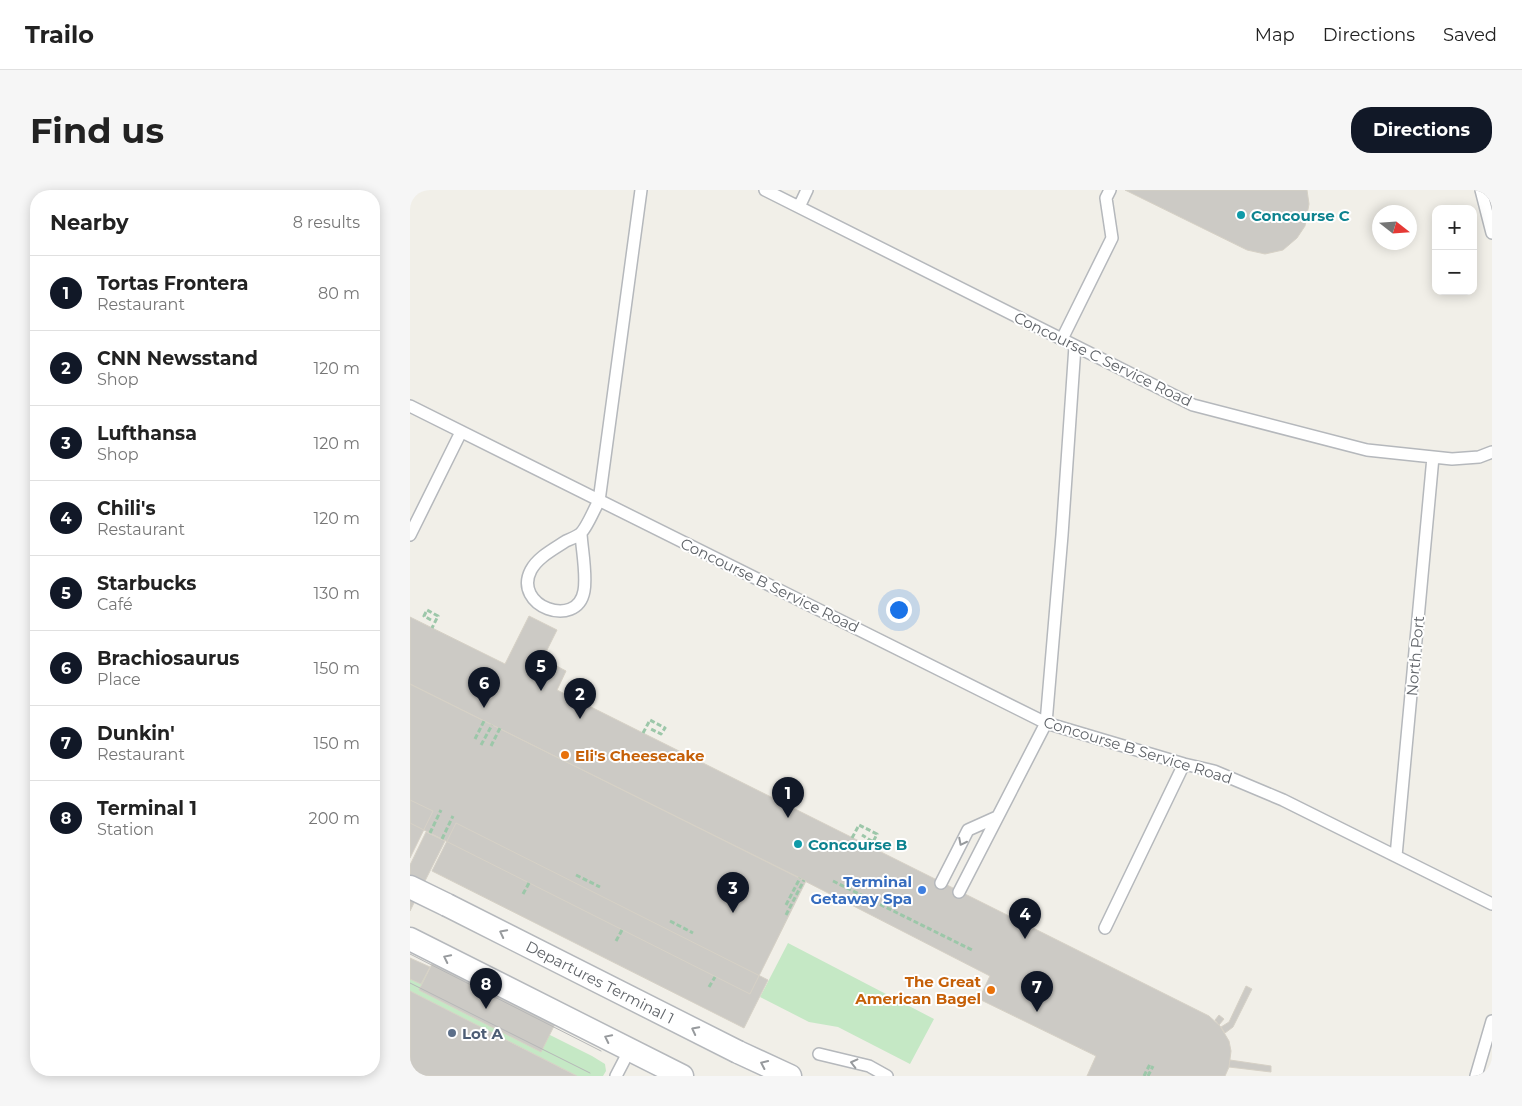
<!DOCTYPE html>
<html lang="en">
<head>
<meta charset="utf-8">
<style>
  body { margin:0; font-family:Montserrat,sans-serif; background:#f6f6f6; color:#222 }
  .controls { position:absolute; right:15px; top:15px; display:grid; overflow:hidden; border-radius:10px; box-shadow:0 2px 12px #0003 }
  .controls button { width:45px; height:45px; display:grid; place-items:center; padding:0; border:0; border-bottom:1px solid #e0e0e0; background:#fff; color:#222; font:25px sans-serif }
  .compass { position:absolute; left:962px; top:15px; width:45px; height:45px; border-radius:50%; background:#fff; box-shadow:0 2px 12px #0003; rotate:107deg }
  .you { position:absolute; left:488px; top:419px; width:18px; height:18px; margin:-12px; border:4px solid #fff; border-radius:50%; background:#1a73e8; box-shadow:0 0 0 8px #1a73e833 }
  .badge { display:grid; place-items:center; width:32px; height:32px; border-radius:50%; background:#111827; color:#fff; font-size:16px; font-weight:700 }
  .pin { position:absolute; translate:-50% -41px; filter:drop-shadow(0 1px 2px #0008) }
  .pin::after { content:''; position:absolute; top:26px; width:18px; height:15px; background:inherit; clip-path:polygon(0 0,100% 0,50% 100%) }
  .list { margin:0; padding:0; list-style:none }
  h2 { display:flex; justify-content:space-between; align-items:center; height:65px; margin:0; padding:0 20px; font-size:21px }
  h2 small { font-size:16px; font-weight:400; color:#767676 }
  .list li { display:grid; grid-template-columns:32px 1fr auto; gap:15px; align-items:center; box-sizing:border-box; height:75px; padding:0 20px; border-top:1px solid #e0e0e0 }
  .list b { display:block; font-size:19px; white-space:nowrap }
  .list p { margin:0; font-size:16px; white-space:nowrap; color:#767676 }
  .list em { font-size:16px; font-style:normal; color:#767676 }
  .map { position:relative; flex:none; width:1082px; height:886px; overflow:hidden; border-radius:20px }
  header { display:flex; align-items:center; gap:30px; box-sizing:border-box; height:70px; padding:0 25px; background:#fff; border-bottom:1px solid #e0e0e0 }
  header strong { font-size:24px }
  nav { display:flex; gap:28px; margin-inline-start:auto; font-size:18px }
  .intro { display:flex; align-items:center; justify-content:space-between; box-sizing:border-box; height:120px; padding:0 30px }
  h1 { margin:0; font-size:35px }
  .button { padding:12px 22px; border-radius:20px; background:#111827; color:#fff; font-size:18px; font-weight:700 }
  main { display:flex; gap:30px; padding:0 30px }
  aside { flex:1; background:#fff; border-radius:20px; box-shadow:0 2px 12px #0003 }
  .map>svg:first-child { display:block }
</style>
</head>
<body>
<header>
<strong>Trailo</strong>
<nav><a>Map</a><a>Directions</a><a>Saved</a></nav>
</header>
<div class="intro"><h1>Find us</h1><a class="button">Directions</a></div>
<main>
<aside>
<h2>Nearby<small>8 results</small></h2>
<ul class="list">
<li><span class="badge">1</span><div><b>Tortas Frontera</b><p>Restaurant</p></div><em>80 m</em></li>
<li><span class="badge">2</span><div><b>CNN Newsstand</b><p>Shop</p></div><em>120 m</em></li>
<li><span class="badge">3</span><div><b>Lufthansa</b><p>Shop</p></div><em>120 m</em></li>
<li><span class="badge">4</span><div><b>Chili's</b><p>Restaurant</p></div><em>120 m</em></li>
<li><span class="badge">5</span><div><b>Starbucks</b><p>Café</p></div><em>130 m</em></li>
<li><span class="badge">6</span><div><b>Brachiosaurus</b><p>Place</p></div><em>150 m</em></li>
<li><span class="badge">7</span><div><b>Dunkin'</b><p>Restaurant</p></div><em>150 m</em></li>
<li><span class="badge">8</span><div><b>Terminal 1</b><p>Station</p></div><em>200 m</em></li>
</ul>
</aside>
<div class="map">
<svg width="1082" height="886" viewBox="0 0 1082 886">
  <rect width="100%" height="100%" fill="#f1efe8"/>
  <!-- green -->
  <path fill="#c5e8c5" d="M378,753l146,76 -24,45 -72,-37 -29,-5 -49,-25z
    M0,775l182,91 13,8 1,7 -3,5h-26l-167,-84z"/>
  <!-- building -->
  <path fill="#cccac5" stroke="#d6d1c6" d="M715,0h182l2,14 -4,22 -8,12 -14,12 -18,4 -18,-4z
    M119,426l28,14 -24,48 6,3 10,-19 17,9 -9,19 652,326 11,10 9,15 2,10 -2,16 -4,9h-138l9,-20 -117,-57 11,-23 -197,-101 -383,-191v-67l95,47z
    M0,494l396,197 -56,113 -340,-171z
    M0,610l23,11 -23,47z
    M46,633l312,157 -24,48 -312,-157z
    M16,642l19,9 -35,70v-46z
    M0,768l20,9 -9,17 -11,-5z
    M23,772l122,62 -14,28 -122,-62z
    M836,796l6,3 -19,38 -8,6 -4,-6 8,-5z
    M0,801l167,85h-167z
    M809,825l5,4 -5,6 -4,-5z
    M820,870l41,6v6l-42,-5z"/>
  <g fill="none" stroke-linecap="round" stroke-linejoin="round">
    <defs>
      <path id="service" d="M355,0l428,215 174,45 85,9 27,-2 13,-5
        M1071,0l11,43
        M389,17l8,-17
        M652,149l50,-101 -6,-40 4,-8
        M0,216l636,317 138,41 30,7 69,29 209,104
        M171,344c1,16 6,41 3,57 -7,39 -72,15 -53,-21 7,-13 23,-21 35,-29 5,-2 10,-4 14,-7 7,-6 14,-25 19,-33l42,-311
        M0,345l51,-103
        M986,666l37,-399
        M531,693l27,-53 29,-13
        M549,702l87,-169 16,-188 13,-189
        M695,738l79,-164
        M409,864l50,12 18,10
        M206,886l14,-27
        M1066,886l16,-55"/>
      <path id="minor" d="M0,697l37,18
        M0,749l272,137
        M328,862l52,24"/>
    </defs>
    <!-- service casing -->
    <use href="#service" stroke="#b5b8bc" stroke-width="14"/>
    <!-- minor casing -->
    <use href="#minor" stroke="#b5b8bc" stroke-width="25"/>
    <!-- path -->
    <path stroke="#9cc7a9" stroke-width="3" stroke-dasharray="5 2.5" stroke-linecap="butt" d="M21,430l-7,-4 3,-6 11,6 -6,12
      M233,543l7,-13 15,8 -4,6 -10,-5
      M65,549l9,-18
      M71,555l11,-20
      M81,556l9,-18
      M20,643l11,-23
      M442,648l7,-13 18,9 -4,8 -11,-7
      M32,649l11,-23
      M166,685l24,12
      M423,691l141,70
      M113,704l6,-11
      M376,715l14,-27
      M376,725l18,-35
      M260,731l23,12
      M206,751l6,-11
      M299,797l6,-10
      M734,886l6,-12
      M738,886l5,-10"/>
    <!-- service -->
    <use href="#service" stroke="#fff" stroke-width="11"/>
    <!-- minor -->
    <use href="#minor" stroke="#fff" stroke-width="22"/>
    <!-- tram -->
    <path stroke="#b6b7b8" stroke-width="1" d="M0,764l191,97
      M0,793l180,90"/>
    <defs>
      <path id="minor-bridge" d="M37,715l291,147"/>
    </defs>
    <!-- minor-bridge casing -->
    <use href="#minor-bridge" stroke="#b5b8bc" stroke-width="25" stroke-linecap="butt"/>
    <!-- minor-bridge -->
    <use href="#minor-bridge" stroke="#fff" stroke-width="22"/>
  </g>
  <!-- one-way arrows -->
  <defs><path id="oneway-chevron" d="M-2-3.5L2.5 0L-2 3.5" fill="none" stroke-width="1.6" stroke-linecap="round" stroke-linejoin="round" transform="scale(1.25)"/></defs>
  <g stroke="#979a9d">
    <use href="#oneway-chevron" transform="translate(552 652) rotate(117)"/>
    <use href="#oneway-chevron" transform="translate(93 743) rotate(-153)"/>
    <use href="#oneway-chevron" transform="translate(37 768) rotate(-154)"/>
    <use href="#oneway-chevron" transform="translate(285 840) rotate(-153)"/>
    <use href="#oneway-chevron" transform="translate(198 848) rotate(-154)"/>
    <use href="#oneway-chevron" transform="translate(444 873) rotate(-166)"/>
    <use href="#oneway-chevron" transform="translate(354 874) rotate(-155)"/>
  </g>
  <!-- markers -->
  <g fill="#0f9aa8" stroke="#fff" stroke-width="2">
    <circle cx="831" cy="25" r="5"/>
    <circle cx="388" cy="654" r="5"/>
  </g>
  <g fill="#e8710a" stroke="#fff" stroke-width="2">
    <circle cx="155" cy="565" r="5"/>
    <circle cx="581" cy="800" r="5"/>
  </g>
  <circle fill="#3f7fe0" stroke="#fff" stroke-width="2" cx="512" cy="700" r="5"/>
  <circle fill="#5c6f8a" stroke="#fff" stroke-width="2" cx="42" cy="843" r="5"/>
  <g text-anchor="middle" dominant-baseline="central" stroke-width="4" stroke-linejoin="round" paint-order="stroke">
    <!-- culture labels -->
    <g font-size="15" font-weight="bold" fill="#0d838f" stroke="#fff" text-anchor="start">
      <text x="841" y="25">Concourse C</text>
      <text x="398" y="654">Concourse B</text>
    </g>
    <!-- street labels -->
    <g font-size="15" fill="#5f6368" stroke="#fff">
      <text transform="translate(693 169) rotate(26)">Concourse C Service Road</text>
      <text transform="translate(360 395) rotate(26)">Concourse B Service Road</text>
      <text transform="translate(1005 466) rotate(-85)">North Port</text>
      <text transform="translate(728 560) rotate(17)">Concourse B Service Road</text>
      <text transform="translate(190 792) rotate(27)">Departures Terminal 1</text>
    </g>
    <!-- food labels -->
    <g font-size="15" font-weight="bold" fill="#c56008" stroke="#fff" text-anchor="start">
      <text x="165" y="565">Eli's Cheesecake</text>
      <text x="571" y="791" text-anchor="end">The Great<tspan x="571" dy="17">American Bagel</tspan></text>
    </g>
    <!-- shop labels -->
    <g font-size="15" font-weight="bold" fill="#366cbe" stroke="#fff" text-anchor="end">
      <text x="502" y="691">Terminal<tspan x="502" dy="17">Getaway Spa</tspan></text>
    </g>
    <!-- service labels -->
    <g font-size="15" font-weight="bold" fill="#4e5e75" stroke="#fff" text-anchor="start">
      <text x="52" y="843">Lot A</text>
    </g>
  </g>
</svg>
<div class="controls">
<button>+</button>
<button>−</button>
</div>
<svg class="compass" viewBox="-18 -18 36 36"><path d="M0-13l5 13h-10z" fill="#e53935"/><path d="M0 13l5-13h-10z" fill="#767676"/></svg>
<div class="you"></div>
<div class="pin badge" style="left:378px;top:628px">1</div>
<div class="pin badge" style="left:170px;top:529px">2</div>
<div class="pin badge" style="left:323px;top:723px">3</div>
<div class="pin badge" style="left:615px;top:749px">4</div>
<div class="pin badge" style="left:131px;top:501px">5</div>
<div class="pin badge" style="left:74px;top:518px">6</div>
<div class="pin badge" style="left:627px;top:822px">7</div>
<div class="pin badge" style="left:76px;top:819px">8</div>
</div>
</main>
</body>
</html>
